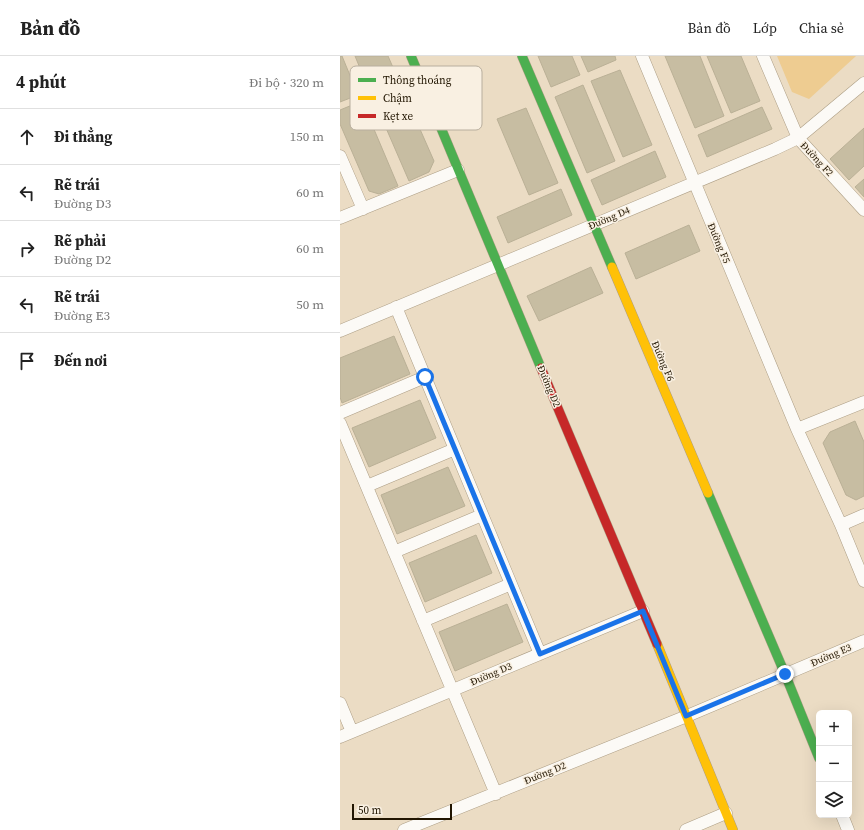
<!DOCTYPE html>
<html lang="vi">
<head>
<meta charset="utf-8">
<style>
  body { margin:0; font-family:"Source Serif 4",serif; background:#f2f2f2; color:#222 }
  .controls { position:absolute; right:12px; bottom:12px; display:grid; overflow:hidden; border-radius:6px; box-shadow:0 4px 16px #0002 }
  .controls button { width:36px; height:36px; display:grid; place-items:center; padding:0; border:0; border-bottom:1px solid #e0e0e0; background:#fff; color:#222; font:20px sans-serif }
  .scale { position:absolute; left:12px; bottom:10px; width:100px; box-sizing:border-box; padding-left:4px; border:2px solid #211501; border-top:0; font-size:11px; line-height:14px; white-space:nowrap; color:#211501; -webkit-text-stroke:3px #f9f0e2; paint-order:stroke }
  .stop { position:absolute; width:12px; height:12px; margin:-9px; border:3px solid #1a73e8; border-radius:50%; background:#fff }
  .stop.end { background:#1a73e8; border-color:#fff; box-shadow:0 1px 4px #0008 }
  .list { margin:0; padding:0; list-style:none }
  h2 { display:flex; justify-content:space-between; align-items:center; height:52px; margin:0; padding:0 16px; font-size:17px }
  h2 small { font-size:13px; font-weight:400; color:#767676 }
  .list li { display:grid; grid-template-columns:26px 1fr auto; gap:12px; align-items:center; box-sizing:border-box; height:56px; padding:0 16px; border-top:1px solid #e0e0e0 }
  .list b { display:block; font-size:15px; white-space:nowrap }
  .list p { margin:0; font-size:13px; white-space:nowrap; color:#767676 }
  .list em { font-size:13px; font-style:normal; color:#767676 }
  .icon { flex:none; width:22px; height:22px; fill:none; stroke:currentColor; stroke-width:2; stroke-linecap:round; stroke-linejoin:round }
  .map { position:relative; flex:none; width:524px; height:774px; overflow:hidden }
  header { display:flex; align-items:center; gap:24px; box-sizing:border-box; height:56px; padding:0 20px; background:#fff; border-bottom:1px solid #e0e0e0 }
  header strong { font-size:19px }
  nav { display:flex; gap:22px; margin-inline-start:auto; font-size:14px }
  main { display:flex }
  aside { flex:1; background:#fff }
  .map>svg:first-child { display:block }
</style>
</head>
<body>
<header>
<strong>Bản đồ</strong>
<nav><a>Bản đồ</a><a>Lớp</a><a>Chia sẻ</a></nav>
</header>
<main>
<aside>
<h2>4 phút<small>Đi bộ · 320 m</small></h2>
<ul class="list">
<li><svg class="icon" aria-label="ahead" viewBox="0 0 24 24"><path d="M12 20V5M6 11l6-6 6 6"/></svg><div><b>Đi thẳng</b></div><em>150 m</em></li>
<li><svg class="icon" aria-label="left" viewBox="0 0 24 24"><path d="M17 20v-9H6M10 6l-5 5 5 5"/></svg><div><b>Rẽ trái</b><p>Đường D3</p></div><em>60 m</em></li>
<li><svg class="icon" aria-label="right" viewBox="0 0 24 24"><path d="M7 20v-9h11M14 6l5 5-5 5"/></svg><div><b>Rẽ phải</b><p>Đường D2</p></div><em>60 m</em></li>
<li><svg class="icon" aria-label="left" viewBox="0 0 24 24"><path d="M17 20v-9H6M10 6l-5 5 5 5"/></svg><div><b>Rẽ trái</b><p>Đường E3</p></div><em>50 m</em></li>
<li><svg class="icon" aria-label="arrive" viewBox="0 0 24 24"><path d="M6 21V4h12l-3 4 3 4H6"/></svg><div><b>Đến nơi</b></div></li>
</ul>
</aside>
<div class="map">
<svg width="524" height="774" viewBox="0 0 524 774">
  <rect width="100%" height="100%" fill="#ebdcc4"/>
  <!-- green -->
  <path fill="#eecc91" d="M437,0h79l-47,43 -17,-7z"/>
  <!-- building -->
  <path fill="#c7bda2" stroke="#bab096" d="M0,0h2l16,39 -18,7z
    M15,0h33l10,23 -29,11z
    M198,0h34l8,19 -29,12z
    M241,0h34l1,4 -28,12z
    M325,0h35l24,60 -29,12z
    M367,0h34l19,45 -29,12z
    M280,14l32,75 -29,12 -32,-76z
    M243,29l32,76 -28,12 -32,-76z
    M61,30l33,75 -5,11 -20,9 -36,-83z
    M22,45l36,85 -19,8 -10,-3 -29,-67v-14z
    M422,51l10,22 -65,28 -9,-22z
    M186,52l32,75 -29,12 -32,-76z
    M524,72v38l-15,14 -19,-21z
    M315,95l11,26 -64,28 -11,-25z
    M524,123v18l-9,-10z
    M221,133l11,26 -64,28 -11,-26z
    M349,169l11,26 -64,28 -11,-26z
    M251,211l12,26 -64,28 -12,-25z
    M54,280l16,38 -68,29 -2,-6v-39z
    M80,344l16,38 -67,29 -17,-39z
    M515,365l9,21v54l-8,4 -10,-5 -23,-52 7,-11z
    M108,411l17,39 -68,28 -16,-39z
    M136,479l16,38 -67,29 -16,-39z
    M167,548l16,38 -68,29 -16,-39z"/>
  <g fill="none" stroke-linecap="round" stroke-linejoin="round">
    <defs>
      <path id="street" d="M302,0l155,373 44,96 23,56
        M423,0l35,82 66,72
        M0,100l23,53
        M0,162l118,-48
        M56,251l144,347
        M0,275l435,-182 23,-11 66,-55
        M0,357l85,-36
        M0,367l156,371
        M457,373l67,-27
        M27,430l88,-37
        M501,469l23,-10
        M54,496l88,-37
        M83,565l88,-37
        M0,647l12,29
        M0,681l303,-126
        M502,759l6,15
        M64,774l283,-114 177,-75
        M346,774l40,-17"/>
      <path id="fast" d="M71,0l130,312
        M182,0l90,211
        M368,437l77,181 34,84"/>
      <path id="slow" d="M272,211l96,226
        M317,588l76,186"/>
      <path id="jam" d="M201,312l116,276"/>
    </defs>
    <!-- street casing -->
    <use href="#street" stroke="#ad9e85" stroke-width="13"/>
    <!-- fast casing -->
    <use href="#fast" stroke="#ad9e85" stroke-width="10"/>
    <!-- slow casing -->
    <use href="#slow" stroke="#ad9e85" stroke-width="10"/>
    <!-- jam casing -->
    <use href="#jam" stroke="#ad9e85" stroke-width="10"/>
    <!-- street -->
    <use href="#street" stroke="#fcfaf6" stroke-width="12"/>
    <!-- fast -->
    <use href="#fast" stroke="#4caf50" stroke-width="9"/>
    <!-- slow -->
    <use href="#slow" stroke="#ffc107" stroke-width="9"/>
    <!-- jam -->
    <use href="#jam" stroke="#c62828" stroke-width="9"/>
  </g>
  <g fill="none" stroke-linecap="round" stroke-linejoin="round">
    <!-- route -->
    <path stroke="#1a73e8" stroke-width="5" d="M85,321l115,277 103,-43 43,105 99,-42"/>
  </g>
  <g text-anchor="middle" dominant-baseline="central" stroke-width="3" stroke-linejoin="round" paint-order="stroke">
    <!-- street labels -->
    <g font-size="10" fill="#211501" stroke="#f9f0e2">
      <text transform="translate(477 103) rotate(47)">Đường F2</text>
      <text transform="translate(269 162) rotate(-23)">Đường D4</text>
      <text transform="translate(379 187) rotate(67)">Đường F5</text>
      <text transform="translate(323 305) rotate(67)">Đường F6</text>
      <text transform="translate(209 330) rotate(67)">Đường D2</text>
      <text transform="translate(491 599) rotate(-23)">Đường E3</text>
      <text transform="translate(151 618) rotate(-23)">Đường D3</text>
      <text transform="translate(205 717) rotate(-22)">Đường D2</text>
    </g>
  </g>
  <!-- legend -->
  <rect x="10" y="10" width="132" height="64" rx="6" fill="#f9f0e2" stroke="#b8ae9e" stroke-width="1"/>
  <rect x="18" y="22" width="18" height="4" fill="#4caf50"/>
  <rect x="18" y="40" width="18" height="4" fill="#ffc107"/>
  <rect x="18" y="58" width="18" height="4" fill="#c62828"/>
  <g font-size="11" fill="#211501">
    <text x="43" y="28">Thông thoáng</text>
    <text x="43" y="46">Chậm</text>
    <text x="43" y="64">Kẹt xe</text>
  </g>
</svg>
<div class="controls">
<button>+</button>
<button>−</button>
<button><svg class="icon" aria-label="layers" viewBox="0 0 24 24"><path d="M12 4l9 5-9 5-9-5zM3 14l9 5 9-5"/></svg></button>
</div>
<div class="scale">50 m</div>
<div class="stop" style="left:85px;top:321px"></div>
<div class="stop end" style="left:445px;top:618px"></div>
</div>
</main>
</body>
</html>
